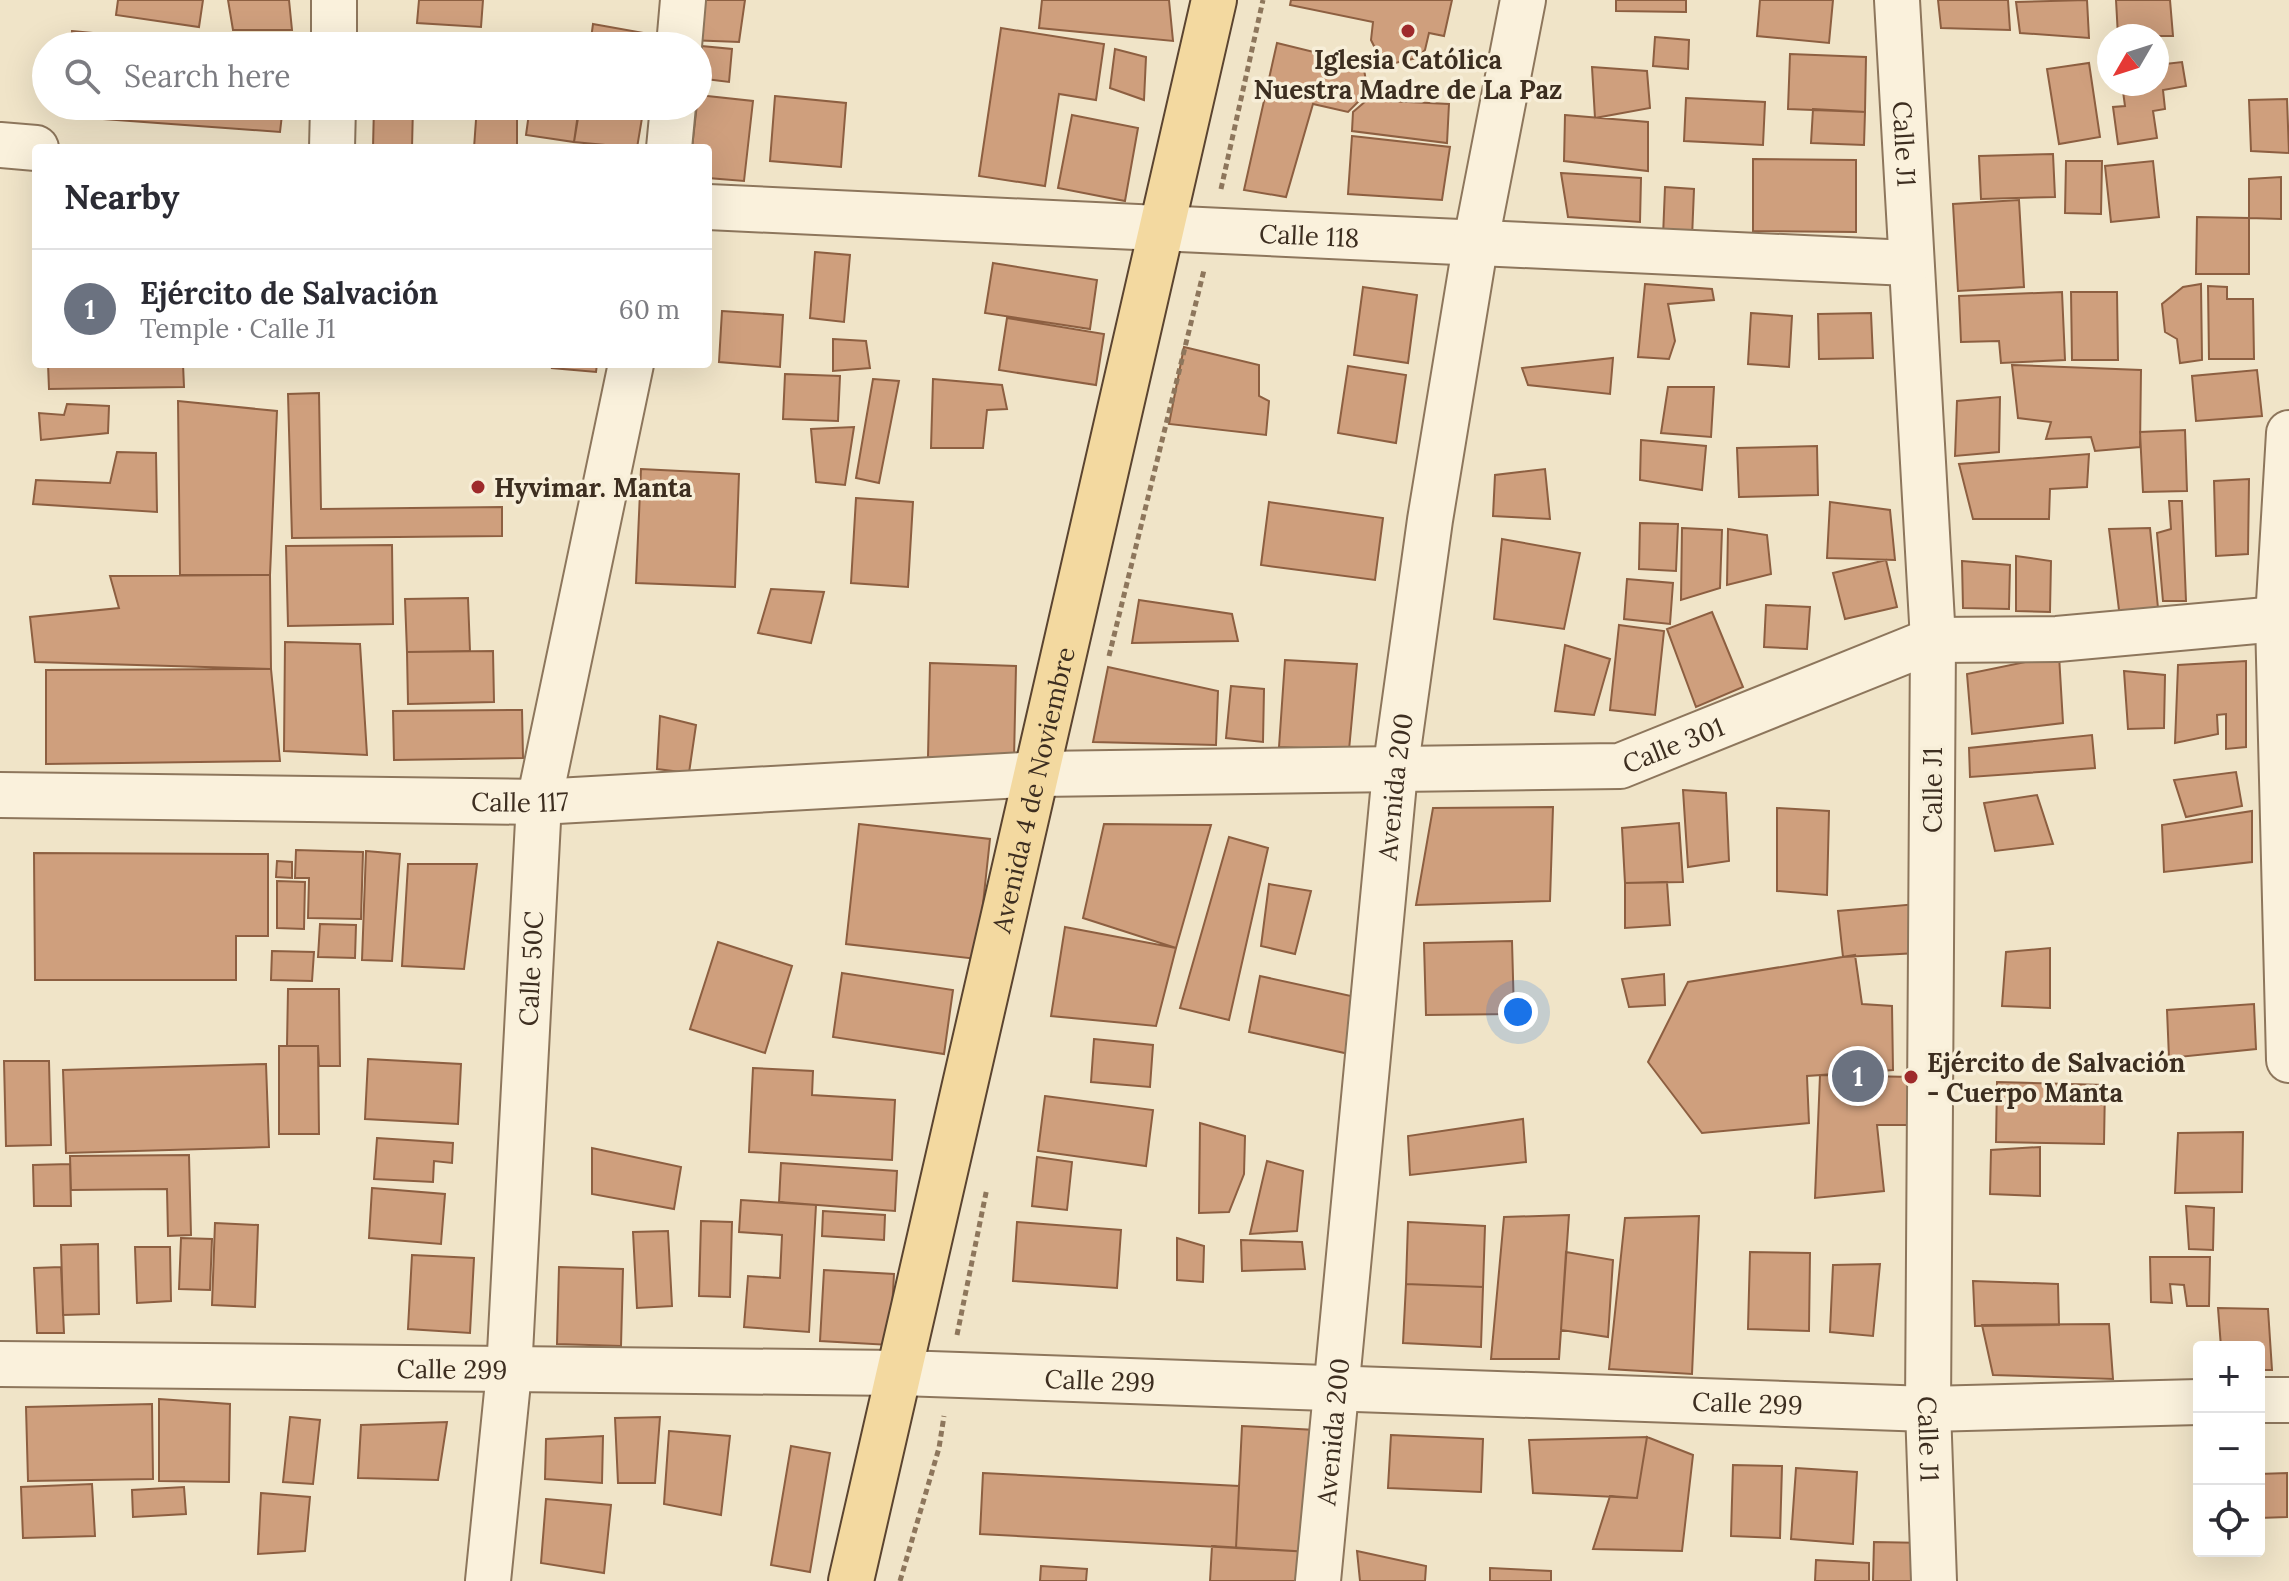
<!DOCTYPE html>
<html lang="en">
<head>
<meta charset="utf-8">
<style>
  body { margin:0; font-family:Lora,serif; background:#f2f2f3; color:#2b2b33 }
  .controls { position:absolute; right:24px; bottom:24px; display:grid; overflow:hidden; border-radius:8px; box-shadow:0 8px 32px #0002 }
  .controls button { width:72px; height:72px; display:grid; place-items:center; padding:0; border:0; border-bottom:2px solid #e1e1e2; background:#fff; color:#2b2b33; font:40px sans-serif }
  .compass { position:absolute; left:2097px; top:24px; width:72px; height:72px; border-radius:50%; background:#fff; box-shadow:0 8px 32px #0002; rotate:231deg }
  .you { position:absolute; left:1518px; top:1012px; width:28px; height:28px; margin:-20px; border:6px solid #fff; border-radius:50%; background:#1a73e8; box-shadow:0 0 0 12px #1a73e833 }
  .badge { display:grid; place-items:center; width:52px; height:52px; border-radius:50%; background:#d93025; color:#fff; font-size:26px; font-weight:700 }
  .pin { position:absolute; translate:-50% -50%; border:4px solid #fff; box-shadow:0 2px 8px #0006 }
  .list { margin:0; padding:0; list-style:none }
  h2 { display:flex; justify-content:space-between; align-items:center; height:104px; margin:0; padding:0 32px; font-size:34px }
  h2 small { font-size:26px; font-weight:400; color:#7c7c81 }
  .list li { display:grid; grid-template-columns:52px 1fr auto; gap:24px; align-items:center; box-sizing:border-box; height:120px; padding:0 32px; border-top:2px solid #e1e1e2 }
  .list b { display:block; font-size:30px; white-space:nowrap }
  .list p { margin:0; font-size:26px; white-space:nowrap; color:#7c7c81 }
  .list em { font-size:26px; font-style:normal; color:#7c7c81 }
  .icon { flex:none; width:44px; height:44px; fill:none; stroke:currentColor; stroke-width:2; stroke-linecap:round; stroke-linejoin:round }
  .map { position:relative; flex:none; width:2289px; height:1581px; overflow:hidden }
  .search { position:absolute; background:#fff; box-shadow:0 8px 32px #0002; left:32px; top:32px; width:680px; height:88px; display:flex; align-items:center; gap:20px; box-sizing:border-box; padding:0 28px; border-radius:44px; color:#7c7c81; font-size:30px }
  .panel { position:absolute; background:#fff; box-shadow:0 8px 32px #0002; left:32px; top:144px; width:680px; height:224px; border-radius:8px }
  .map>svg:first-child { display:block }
</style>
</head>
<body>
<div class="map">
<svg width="2289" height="1581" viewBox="0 0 2289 1581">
  <rect width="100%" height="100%" fill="#f0e4c8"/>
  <!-- building -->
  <path fill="#cf9f7d" stroke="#8d5f41" stroke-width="2" d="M118,0h85l-4,27 -83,-12z
    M228,0h61l3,30h-59z
    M419,0h64l-2,27 -64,-4z
    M693,0h52l-6,42 -51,-2z
    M1042,0h127l4,41 -134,-13z
    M1291,0h161l-8,36 -15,-3 -4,17 -8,8 -22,5 -19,-13 -5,-10 2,-18 -83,-17z
    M1616,0h70v12l-70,-1z
    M1760,0h73l-4,43 -72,-7z
    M1938,0h70l2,30 -69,-2z
    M2087,0l2,38 -69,-5 -4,-31z
    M2116,0h54l3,36h-55z
    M593,24l62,11 -1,11h-64z
    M1001,28l103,16 -8,56 -37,-6 -14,92 -66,-10z
    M72,31l157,15h-158z
    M1655,37l34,3 -1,29 -35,-3z
    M1277,43l86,21 5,28 -20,20 -35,-8 -27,93 -42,-7z
    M691,45l41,4 -3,33 -31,-4v-32z
    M1115,49l31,8 -2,43 -34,-12z
    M1790,54l76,3 -1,55 -77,-3z
    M2182,62l4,24 -23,4 2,19 -12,2 4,27 -39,6 -5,-37 12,-1 -3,-22h35v-19z
    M2089,63l11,74 -41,7 -12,-75z
    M1592,67l55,4 3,37 -55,10z
    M698,95l55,6 -9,80 -36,-3v-30h-16z
    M775,96l71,7 -5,64 -71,-6z
    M1686,98l79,4 -2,43 -79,-4z
    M2287,99l2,54 -38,-2 -2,-51z
    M1367,100l82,4 -2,39 -95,-12 1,-19z
    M64,106h219l-3,26 -217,-16z
    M374,106h39l-1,42h-39z
    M477,106h40v42h-43z
    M530,106l49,1 -5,35 -48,-7z
    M580,106h64l-7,42 -63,-6z
    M1813,109l52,3 -1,33 -53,-2z
    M1072,115l66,13 -13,73 -67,-13z
    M1565,115l83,7v49l-84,-10z
    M1352,136l98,11 -8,53 -94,-6z
    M2053,154l2,43 -74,2 -2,-43z
    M1753,159l103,1v72l-103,-1z
    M2066,161h36l-1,53 -36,-1z
    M2153,161l6,56 -48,5 -6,-56z
    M1561,173l80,5 -1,44 -72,-5z
    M2281,177v42l-32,-1v-39z
    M1665,187l29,2 -2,49 -29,-1z
    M2019,200l5,87 -66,4 -5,-87z
    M2197,217l52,1v56h-53z
    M815,252l35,3 -6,67 -34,-4z
    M993,263l104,17 -7,49 -105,-16z
    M1645,284l67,5 2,11 -46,4 7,37 -6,18 -31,-2z
    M2201,284l1,76 -22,3 -3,-24 -12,-7 -3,-28 21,-17z
    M2208,286l19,1v12h26l1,60h-45z
    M1363,287l54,8 -9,68 -54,-8z
    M2062,292l3,68 -64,3 -2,-22 -38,1 -2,-46z
    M2071,292h46l1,68h-46z
    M722,311l61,4 -3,52 -61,-5z
    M1751,313l41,3 -3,51 -41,-3z
    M1871,313l2,45 -54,1 -1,-45z
    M1007,318l97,16 -8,51 -97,-15z
    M833,339l33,2 4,27 -37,3z
    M1184,347l75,18v31l10,5 -3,34 -97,-11z
    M1613,358l-3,36 -82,-9 -6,-17z
    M48,364h135l1,23 -135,2z
    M285,364h47v3z
    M553,364h44l-1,8 -44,-4z
    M2012,365l129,5 -1,77 -45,4 -4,-14 -45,2 5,-17 -33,-4z
    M1348,366l58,9 -10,68 -58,-10z
    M2257,370l5,46 -66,5 -4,-45z
    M785,374l55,2 -2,45 -55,-2z
    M873,379l26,2 -20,102 -23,-5z
    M933,379l69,6 5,24 -20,1 -4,38h-52z
    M1668,387h46l-3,50 -50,-4z
    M319,393l2,116 181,-2v29l-210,2 -4,-144z
    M2000,397l-1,55 -44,4 2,-55z
    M178,401l99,10 -7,164h-90z
    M67,404l42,2 -1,27 -67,7 -2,-27 25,2z
    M854,427l-9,58 -29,-3 -5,-53z
    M2185,430l2,61 -44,1 -3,-60z
    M1641,440l65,6 -4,44 -62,-10z
    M1817,446l1,49 -79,2 -2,-49z
    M117,452l39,1 1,59 -124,-8 3,-24 74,3z
    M2089,454l-2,33 -37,2 -1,30h-76l-14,-55z
    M641,469l98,5 -4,113 -99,-4z
    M1545,469l5,50 -57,-3 2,-41z
    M2249,479l-1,75 -32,2 -2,-75z
    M856,498l57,4 -5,85 -57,-4z
    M2169,501h13l4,100h-23l-6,-68 14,-4z
    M1269,502l114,16 -8,62 -114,-15z
    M1830,502l60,8 5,50 -68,-2z
    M1640,523l38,1 -2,47 -37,-2z
    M1682,528l40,2 -2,58 -39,12z
    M2150,528l8,80 -38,10 -11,-89z
    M1728,529l39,6 4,39 -44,11z
    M1502,539l78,14 -16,76 -70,-10z
    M392,545l1,79 -105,2 -2,-80z
    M2016,556l35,5 -1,51 -34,-1z
    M1886,560l11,47 -52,12 -12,-46z
    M1962,561l48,4 -1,44 -46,-1z
    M270,575l1,94 -236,-7 -5,-45 89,-9 -9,-32z
    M1627,579l46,4 -3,41 -46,-5z
    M771,589l53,3 -13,51 -53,-10z
    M468,598l2,53 -63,1 -2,-53z
    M1139,600l93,14 6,27 -106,2z
    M1766,605l44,2 -3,42 -43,-2z
    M1712,612l31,75 -47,20 -29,-78z
    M1619,625l45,6 -9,84 -45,-5z
    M285,642l75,2 7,111 -83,-4z
    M1565,645l45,14 -16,56 -39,-4z
    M493,651l1,51 -86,2 -1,-52z
    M2059,655l4,68 -91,11 -5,-60z
    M1285,660l72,4 -8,86 -70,-3z
    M2246,661v86l-20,2v-35l-9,1 1,19 -43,9 3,-78z
    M930,663l86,3 -2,93 -86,-2z
    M1108,667l110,24 -2,54 -123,-3z
    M271,669l9,92 -234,3v-94z
    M2124,671l41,4 -1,53 -36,1z
    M1231,686l33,3 -1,53 -37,-4z
    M522,710l1,48 -129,2 -1,-49z
    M660,716l36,9 -7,48 -32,-4z
    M2092,735l3,33 -125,9 -1,-29z
    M2236,772l6,34 -56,11 -12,-37z
    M1683,790l43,3 3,68 -41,6z
    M2037,795l16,49 -58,7 -11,-48z
    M1553,807l-3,94 -134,4 17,-97z
    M1777,808l52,3 -2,84 -50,-4z
    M2252,811v51l-88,10 -2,-47z
    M1679,823l4,59 -58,1 -3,-55z
    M859,824l131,15 -13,120 -131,-15z
    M1104,824l107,1 -35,123 -93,-30z
    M1229,837l39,11 -39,172 -49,-12z
    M296,850l67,2 -2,67 -53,-1 1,-40h-14z
    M366,851l34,3 -8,107 -30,-1z
    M34,853l234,1v82h-32v44h-201z
    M277,861l15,1v16l-16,-1z
    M408,864h69l-13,105 -62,-3z
    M277,881l28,1 -1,47 -27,-1z
    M1667,882l3,43 -45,3v-45z
    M1269,884l42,7 -16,63 -34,-8z
    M1917,904l1,49 -75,4 -5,-46z
    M320,924l36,1 -1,33 -37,-1z
    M1065,927l111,21 -20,78 -105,-10z
    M1512,941l2,73 -88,1 -2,-72z
    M718,942l74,24 -27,87 -75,-24z
    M2050,948v60l-48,-2 4,-54z
    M272,951l42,1 -2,29 -41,-1z
    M1855,955l7,49 30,2 1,64 -86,6 2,47 -107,10 -54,-71 40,-80z
    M842,973l111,17 -9,64 -111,-17z
    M1664,974l1,31 -36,2 -7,-28z
    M1260,976l100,22 -11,56 -100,-22z
    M288,989h51l1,77h-21l-1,-20h-31z
    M2254,1004l2,45 -87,9 -2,-48z
    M1094,1039l59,6 -3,42 -59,-5z
    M279,1046h39l1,88h-40z
    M368,1059l93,5 -3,60 -93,-5z
    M4,1061h45l2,84 -45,1z
    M266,1064l3,83 -203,6 -3,-83z
    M753,1068l60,3 -1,24 83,5 -3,60 -143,-8z
    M1820,1075l91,2 1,48h-35l7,66 -69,7z
    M1997,1082l108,3 -1,59 -108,-2z
    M1045,1096l108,14 -7,56 -108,-15z
    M1523,1119l3,43 -116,13 -2,-39z
    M1200,1123l45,13 -1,38 -15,38 -30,1z
    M2243,1132l-1,60 -67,1 3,-60z
    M377,1138l76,5 -1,20 -18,-2 -1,21 -59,-3z
    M2040,1147v49l-50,-2 1,-44z
    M592,1148l89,19 -7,42 -82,-15z
    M189,1155l2,80 -23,1 -1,-47 -96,1 -1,-34z
    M1037,1157l35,5 -5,48 -35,-4z
    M1267,1161l36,10 -6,60 -47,3z
    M781,1163l116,8 -2,40 -116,-9z
    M70,1164l1,42h-37l-1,-41z
    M372,1188l73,6 -4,50 -72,-6z
    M741,1200l75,5 -7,127 -65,-5 4,-51 32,2 2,-43 -43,-3z
    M2186,1206l28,2 -1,42 -24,-1z
    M823,1211l62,4 -1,25 -62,-4z
    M1569,1215l-10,144h-68l13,-142z
    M1699,1216l-7,158 -83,-5 16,-151z
    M701,1221l31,1 -2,75 -31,-1z
    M1017,1222l104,8 -4,58 -104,-7z
    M1408,1222l77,4 -2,61 -77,-3z
    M215,1223l43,2 -3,82 -43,-2z
    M668,1231l4,75 -35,2 -4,-76z
    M181,1238l31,1 -2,51 -31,-1z
    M1177,1238l27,8 -1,36 -26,-2z
    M1241,1240l61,2 3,27 -63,2z
    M98,1244l1,70 -36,1 -2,-70z
    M135,1247h35l1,54 -34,2z
    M1566,1252l47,8 -5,77 -47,-7z
    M1750,1252l60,1 -1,78 -61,-2z
    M412,1255l62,3 -4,75 -62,-4z
    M2150,1257h60l-1,49h-22l-3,-21 -14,-1 2,19 -21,-1z
    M1880,1264l-7,72 -43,-4 3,-67z
    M61,1267l3,66h-27l-3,-65z
    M559,1267l64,2 -2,77 -64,-2z
    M824,1270l70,4 -4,71 -70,-4z
    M1973,1281l85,3 1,41 -84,1z
    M1406,1284l77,3 -2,60 -78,-4z
    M2218,1308l50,1 4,61h-13v-23h-38z
    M2109,1324l4,55 -120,-4 -11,-50z
    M159,1399l71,5 -1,78 -70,-1z
    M152,1404l1,75 -125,2 -2,-74z
    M290,1417l30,3 -7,64 -30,-2z
    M660,1417l-5,66h-37l-3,-65z
    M447,1422l-9,58 -80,-2 3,-53z
    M1242,1426l74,4 -6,122 -74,-4z
    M669,1431l61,5 -9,79 -57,-11z
    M1391,1435l92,4 -2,53 -93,-4z
    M603,1436l-1,47 -57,-4 1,-40z
    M1647,1437l-10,61 -104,-5 -4,-53z
    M1647,1437l46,18 -11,96 -89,-2 17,-53 27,2z
    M791,1446l39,7 -20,119 -39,-7z
    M1733,1465l49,1 -2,72 -49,-2z
    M1796,1468l61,4 -4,72 -62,-5z
    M983,1473l256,13 -3,62 -256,-14z
    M2287,1473v44l-28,1v-44z
    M92,1484l3,52 -72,2 -2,-51z
    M184,1487l2,27 -53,3 -1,-27z
    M261,1493l49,4 -5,54 -47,3z
    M546,1499l65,6 -7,68 -63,-10z
    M1874,1542l53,1 -1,38h-53z
    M1212,1546l98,6 -2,29h-98z
    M1357,1551l69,15 -1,15h-65z
    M1816,1560l53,3v18h-54z
    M1041,1566l46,3 -1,12h-46z
    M1490,1568l61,3v10h-61z"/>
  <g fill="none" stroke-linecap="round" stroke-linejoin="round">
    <defs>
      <g id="minor">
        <path id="s1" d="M1897,0l36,640 -5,769 6,172"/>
        <path d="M334,46v-46"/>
        <path d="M679,46l4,-46"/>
        <path d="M0,145l36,3"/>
        <path d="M332,148l1,-42"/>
        <path d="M669,148l4,-42"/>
        <path id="s2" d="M708,207l1201,56"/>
        <path d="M2289,433l-11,186 11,441"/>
        <path id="s3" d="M0,795l539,7 500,-28 581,-8 313,-126 124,-1 232,-21"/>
        <path id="s4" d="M0,1364l901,9 1027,36 271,-7"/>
        <path d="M2259,1400h30"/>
        <path id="s5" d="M488,1581l21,-209 30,-570 92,-438"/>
        <path id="s6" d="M1318,1581l77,-809 35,-252 46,-279 47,-241"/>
      </g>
      <g id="major">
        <path id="s7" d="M851,1581l363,-1581"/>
      </g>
    </defs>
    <!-- minor casing -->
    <use href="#minor" stroke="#8d765c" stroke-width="48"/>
    <!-- major casing -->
    <use href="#major" stroke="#5b4430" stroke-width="48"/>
    <!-- path -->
    <path stroke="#8d765c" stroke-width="5" stroke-dasharray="6 4" stroke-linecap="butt" d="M1221,189l42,-189
      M1109,656l95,-386
      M957,1335l30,-147
      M900,1581l39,-133 5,-32"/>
    <!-- minor -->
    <use href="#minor" stroke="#faf1dc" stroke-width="44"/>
    <!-- major -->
    <use href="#major" stroke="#f3d9a0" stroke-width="44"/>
  </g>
  <!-- markers -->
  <g fill="#9e2a2b" stroke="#f7eed8" stroke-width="3">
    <circle cx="1408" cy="31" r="8"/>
    <circle cx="478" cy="487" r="8"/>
    <circle cx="1911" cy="1077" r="8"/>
  </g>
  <g text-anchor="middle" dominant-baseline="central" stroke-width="7" stroke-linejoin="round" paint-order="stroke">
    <!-- poi labels -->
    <g font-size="26" font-weight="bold" fill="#3d2e20" stroke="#f7eed8" text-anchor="start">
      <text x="1408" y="59" text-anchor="middle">Iglesia Católica<tspan x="1408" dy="30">Nuestra Madre de La Paz</tspan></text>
      <text x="494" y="487">Hyvimar. Manta</text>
      <text x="1927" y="1062">Ejército de Salvación<tspan x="1927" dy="30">- Cuerpo Manta</tspan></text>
    </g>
    <!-- street labels -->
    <g font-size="26" fill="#3d2e20" stroke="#f7eed8">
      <text stroke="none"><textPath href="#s1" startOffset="144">Calle J1</textPath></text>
      <text stroke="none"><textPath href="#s2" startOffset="602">Calle 118</textPath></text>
      <text stroke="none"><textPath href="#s3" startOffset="1678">Calle 301</textPath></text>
      <text stroke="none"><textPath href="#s6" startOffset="798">Avenida 200</textPath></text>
      <text transform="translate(1932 790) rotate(-90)">Calle J1</text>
      <text stroke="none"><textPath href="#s7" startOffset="812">Avenida 4 de Noviembre</textPath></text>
      <text stroke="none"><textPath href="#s3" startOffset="520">Calle 117</textPath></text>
      <text stroke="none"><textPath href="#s5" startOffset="614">Calle 50C</textPath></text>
      <text stroke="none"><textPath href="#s4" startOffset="452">Calle 299</textPath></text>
      <text stroke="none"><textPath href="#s4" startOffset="1100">Calle 299</textPath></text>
      <text stroke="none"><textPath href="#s4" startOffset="1748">Calle 299</textPath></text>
      <text stroke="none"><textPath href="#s6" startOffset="150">Avenida 200</textPath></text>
      <text stroke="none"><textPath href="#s1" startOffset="1440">Calle J1</textPath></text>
    </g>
  </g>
</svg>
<div class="controls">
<button>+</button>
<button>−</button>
<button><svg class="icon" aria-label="locate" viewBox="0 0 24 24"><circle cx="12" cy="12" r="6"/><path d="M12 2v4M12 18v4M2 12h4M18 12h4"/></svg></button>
</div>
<svg class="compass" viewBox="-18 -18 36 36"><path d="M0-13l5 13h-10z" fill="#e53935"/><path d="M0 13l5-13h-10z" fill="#7c7c81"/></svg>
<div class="you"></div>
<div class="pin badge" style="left:1858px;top:1076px;background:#6b7280">1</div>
<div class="search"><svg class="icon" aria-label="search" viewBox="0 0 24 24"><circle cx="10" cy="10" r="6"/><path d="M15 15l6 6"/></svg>Search here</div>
<section class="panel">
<h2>Nearby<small></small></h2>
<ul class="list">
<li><span class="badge" style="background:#6b7280">1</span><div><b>Ejército de Salvación</b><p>Temple · Calle J1</p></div><em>60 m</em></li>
</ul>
</section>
</div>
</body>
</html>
